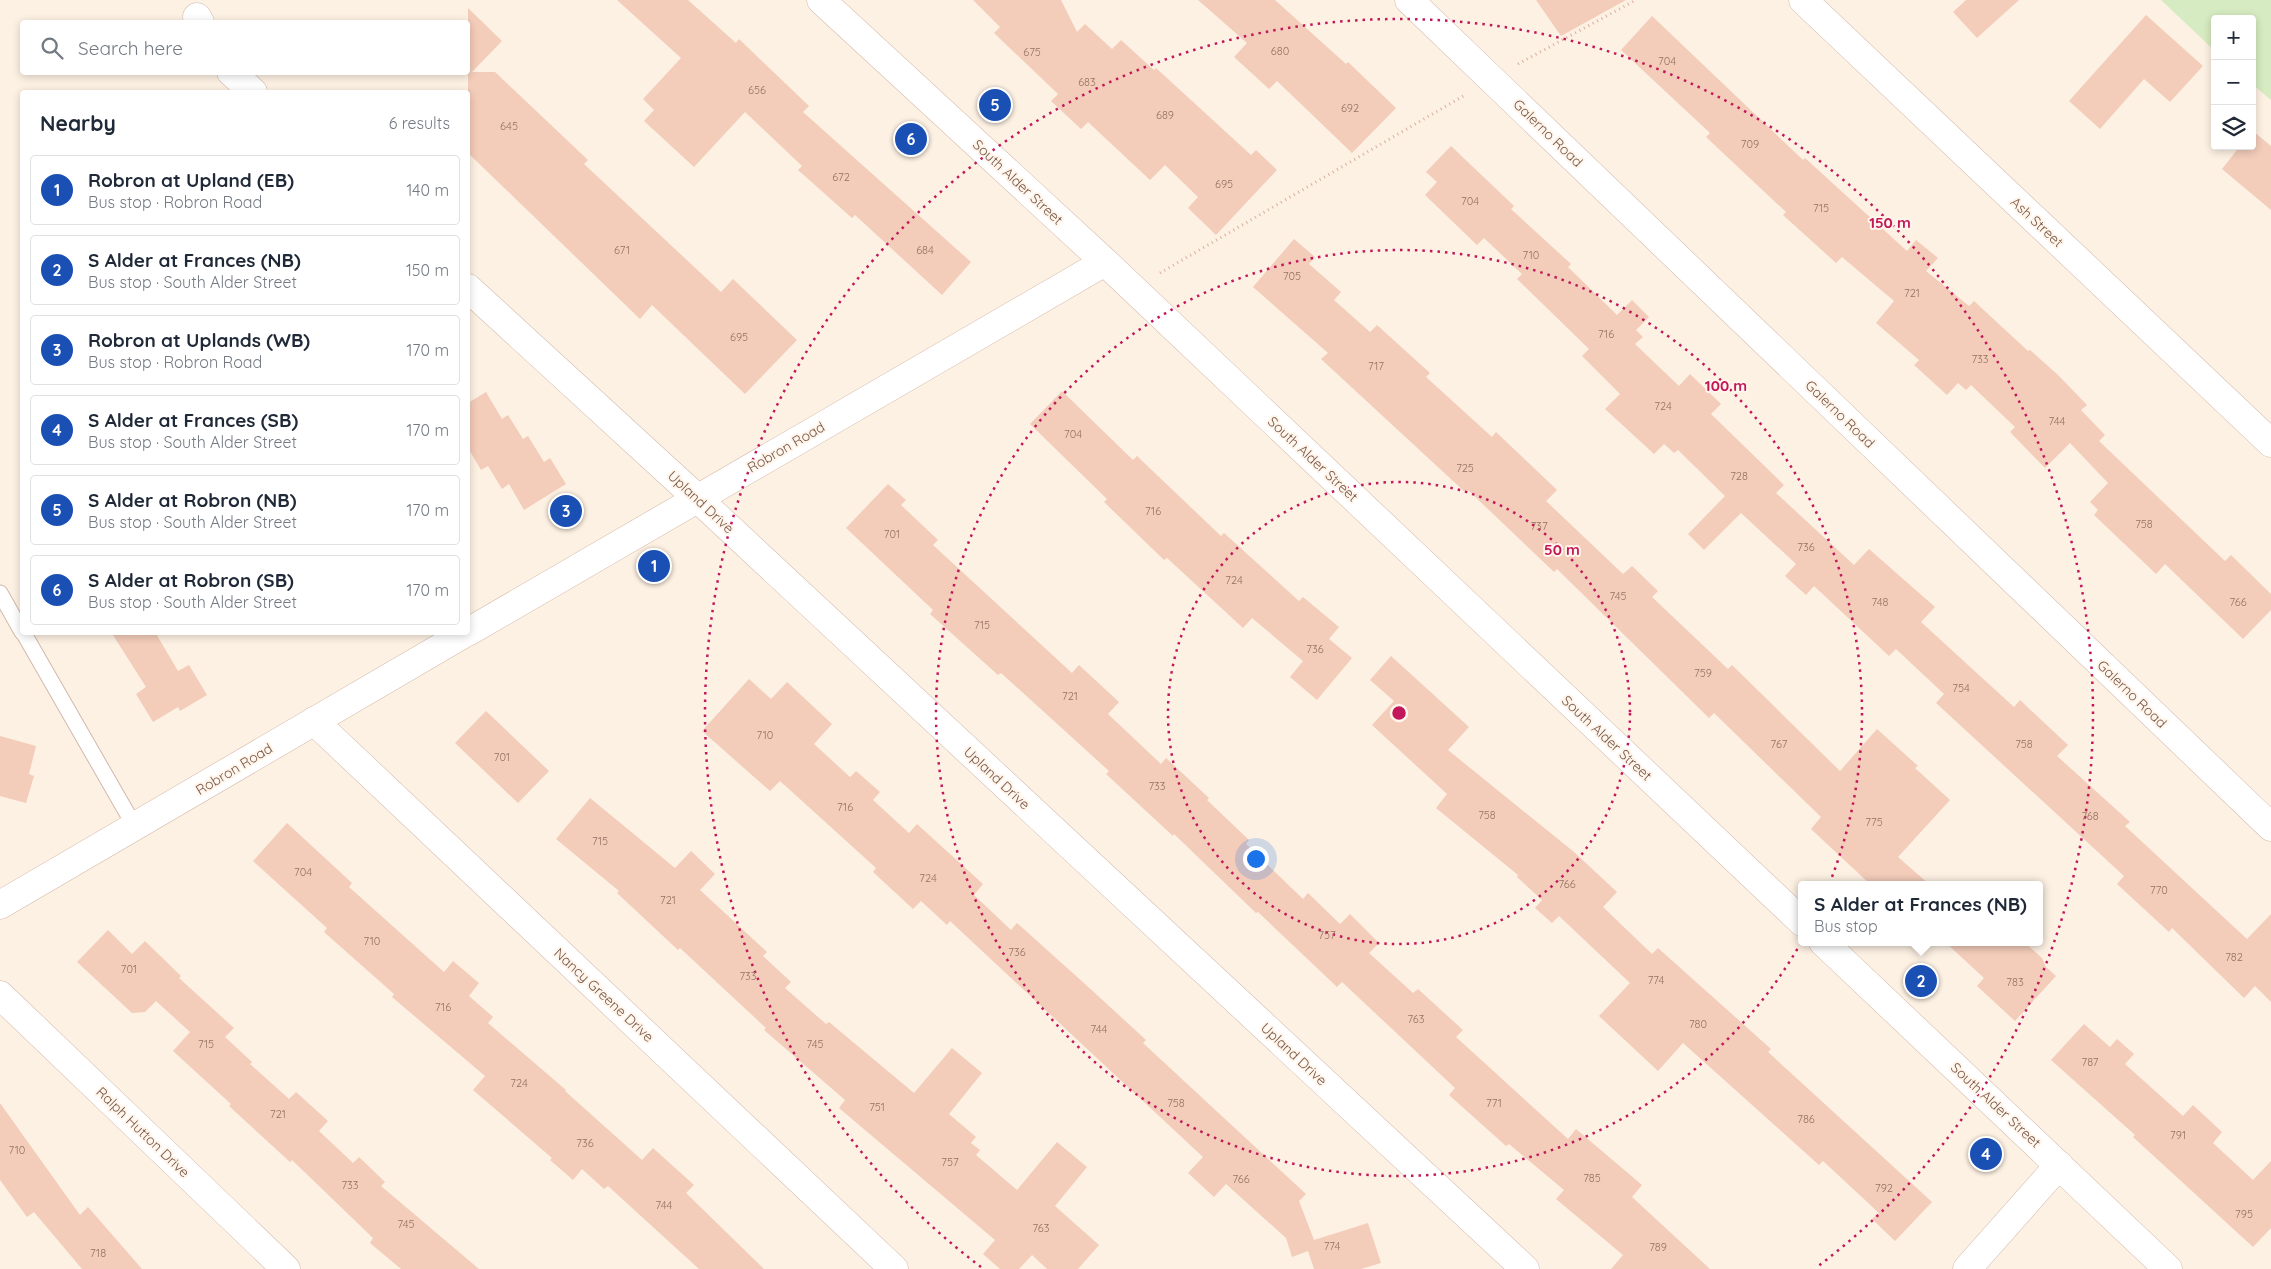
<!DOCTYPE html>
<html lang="en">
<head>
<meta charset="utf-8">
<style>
  body { margin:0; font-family:Quicksand,sans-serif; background:#f6f6f7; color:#1f2937 }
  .controls { position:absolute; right:15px; top:15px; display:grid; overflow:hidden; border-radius:5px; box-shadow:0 2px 8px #0003 }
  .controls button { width:45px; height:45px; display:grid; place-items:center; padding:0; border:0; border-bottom:1px solid #e0e1e3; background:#fff; color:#1f2937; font:25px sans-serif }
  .you { position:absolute; left:1255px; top:858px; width:18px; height:18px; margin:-12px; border:4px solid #fff; border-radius:50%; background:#1a73e8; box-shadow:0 0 0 8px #1a73e833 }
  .badge { display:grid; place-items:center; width:32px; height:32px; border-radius:50%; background:#0b8043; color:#fff; font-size:16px; font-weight:700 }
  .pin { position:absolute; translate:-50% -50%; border:2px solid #fff; box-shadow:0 1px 5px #0006 }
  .popup { position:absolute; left:1798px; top:881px; width:245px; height:65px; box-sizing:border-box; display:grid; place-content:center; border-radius:5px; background:#fff; filter:drop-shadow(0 1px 4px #0005); font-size:16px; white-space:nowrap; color:#747a83 }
  .popup b { font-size:19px; color:#1f2937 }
  .popup::after { content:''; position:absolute; left:50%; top:100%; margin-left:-10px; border:10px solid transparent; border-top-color:#fff }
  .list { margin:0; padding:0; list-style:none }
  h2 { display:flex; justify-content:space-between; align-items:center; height:65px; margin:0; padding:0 20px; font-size:21px }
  h2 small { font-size:16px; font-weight:400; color:#747a83 }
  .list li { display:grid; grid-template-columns:32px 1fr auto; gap:15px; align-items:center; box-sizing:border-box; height:70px; margin:0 10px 10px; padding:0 10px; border:1px solid #e0e1e3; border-radius:5px }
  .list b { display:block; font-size:19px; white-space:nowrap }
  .list p { margin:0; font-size:16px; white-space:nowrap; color:#747a83 }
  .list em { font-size:16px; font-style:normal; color:#747a83 }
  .icon { flex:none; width:28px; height:28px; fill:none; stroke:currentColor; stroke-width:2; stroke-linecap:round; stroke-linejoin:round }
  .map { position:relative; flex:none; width:2271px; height:1269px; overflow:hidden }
  .search { position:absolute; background:#fff; box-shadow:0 2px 8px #0003; left:20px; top:20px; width:450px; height:55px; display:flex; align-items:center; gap:12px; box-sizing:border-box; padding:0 18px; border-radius:5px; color:#747a83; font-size:19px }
  .panel { position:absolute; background:#fff; box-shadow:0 2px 8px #0003; left:20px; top:90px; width:450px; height:545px; border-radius:5px }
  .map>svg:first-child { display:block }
</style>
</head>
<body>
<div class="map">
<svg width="2271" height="1269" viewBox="0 0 2271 1269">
  <rect width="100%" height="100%" fill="#fdf1e3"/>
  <!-- green -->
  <path fill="#d6ebc1" d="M2161,0h110v100l-19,-16v-65h-37v32z"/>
  <!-- building -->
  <path fill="#f3ccba" d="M617,0h71l48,43 3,-4 70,67 -6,6 168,150 -29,33 -87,-80 -3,3 -54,-48 4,-4 -57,-54 -51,55 -50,-46 10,-11 -11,-11 38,-41z
    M973,0h88l16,32 8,-8 27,25 9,-9 33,30 2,-2 95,87 5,-5 21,20 -61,65 -28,-27 10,-11 -33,-32 -15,15 -62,-58 -7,7 -30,-28 7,-7 -64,-61 6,-6z
    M1198,0h77l71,64 2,-2 48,46 -44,45 -75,-72 -8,8 -35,-32 13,-14z
    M1536,0h90l-65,36z
    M1966,0h53l-42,38 -24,-26z
    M468,8l34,33 -30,31h23l93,88 -4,4 137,128 12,-13 64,61 -52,54 -93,-89 -12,14 -172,-166z
    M2146,15l57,51 -33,36 -26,-23 -44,50 -31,-28z
    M1652,16l151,144 2,-2 102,93 9,-11 22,18 -12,13 43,35 5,-5 54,50 2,-1 28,25 29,30 -6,5 24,25 -6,6 126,120 6,-6 40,39v16l-28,29 -78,-75 -9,10 -62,-59 4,-5 -8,-8 18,-19 -38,-40 -25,25 -35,-36 5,-5 -44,-42 -5,5 -8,-7 -11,12 -33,-30 5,-5 -43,-37 18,-22 -52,-44 -6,6 -53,-48 3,-3 -80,-75 4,-4 -89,-83z
    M2253,131l18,15v64l-49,-41 18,-23h12z
    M1451,146l63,60 -3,3 60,55 -3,3 49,48 15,-15 17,17 -13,13 7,7 -8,7 44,42 11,-12 31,30 -10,10 73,71 -8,8 78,72 15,-16 66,58 -14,15 93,85 6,-7 48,45 -11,11 73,66 -5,4 122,113 24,-25v88l-16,-16 -11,12 -72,-70 -3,4 -52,-48 7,-8 -188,-173 8,-9 -48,-45 -7,7 -75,-70 -8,9 -21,-19 11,-12 -55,-51 -37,37 -16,-16 37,-38 -47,-46 -4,3 -10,-9 -10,10 -49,-45 15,-15 -38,-38 7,-7 -72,-70 5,-5 -38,-36 -7,7 -52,-50 12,-13 -11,-10z
    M1294,239l21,18 -6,7 32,28 -7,8 36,32 7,-7 53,48 -4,4 66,60 4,-5 61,58 -11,11 77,73 9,-8 26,25 -6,6 76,72 4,-4 108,106 37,-42 41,37 -3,2 35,32 -52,57 32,28h-59l-60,-56 10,-12 -107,-104 -5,5 -152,-149 -3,3 -86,-82 -2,3 -145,-134 7,-6 -75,-66z
    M1062,391l71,69 4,-4 84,80 3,-3 75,68 4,-4 36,30 -10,12 23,19 -35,42 -27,-23 13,-16 -51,-43 -9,10 -76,-70 -3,2 -60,-58 3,-3 -77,-75z
    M486,392l16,27 6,-4 15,24 5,-3 16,26 6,-4 16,26 -42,26 -15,-26 -7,5 -14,-23 -7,4 -13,-22v-45z
    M888,484l18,16 -5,5 37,35 -5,5 139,128 7,-8 40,37 -11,12 53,50 5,-6 43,40 -2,2 42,40 -3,4 57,55 5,-6 32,31 10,-10 29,29 -10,10 44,40 5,-4 45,41 -7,7 112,102 8,-10 66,56 -10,12 78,72h-99l12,-14 -67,-56 8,-9 -55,-46 -3,2 -57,-51 6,-7 -113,-106 -5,5 -79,-75 -2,1 -82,-79 -1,2 -67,-62 3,-3 -108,-98 -3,2 -68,-61 3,-4 -87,-82z
    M111,632h44l23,39 11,-6 18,30 -27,16 -2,-4 -25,15 -17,-28 10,-7z
    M1391,656l78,71 -21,23 126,102 43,40 -14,15 49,47 6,-6 113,101 -3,3 164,150 -37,39 -23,-22 7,-6 -56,-52 -4,4 -136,-122 -25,28 -59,-55 31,-33 -71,-67 -7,7 -17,-15 7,-8 -25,-23 1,-2 -82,-67 11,-14 -75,-69 22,-24 -24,-21z
    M749,679l22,20 16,-17 45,42 -18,20 36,33 6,-6 24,21 -7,8 36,33 8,-9 66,60 -9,11 37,35 6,-7 68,61 61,56 -3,3 163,151 -7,7 15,39 54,-17 13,40 -20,6h-47l-6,-18 -16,6 -6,-19 -60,-54 -12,13 -26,-24 15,-16 -253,-236 -3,4 -26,-24 -8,8 -40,-37 3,-4 -96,-87 -10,10 -68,-60z
    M486,711l63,60 -31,32 -63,-60z
    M0,736l36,10 -7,28 5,2 -8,27 -26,-7z
    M590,798l85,70 16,-17 24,23 -15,16 67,62 -4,4 28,26 -6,6 41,36 3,-2 85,71 38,-45 30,25 -33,41 27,23 -5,6 9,7 -4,5 41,35 40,-48 30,25 -32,39 44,39 -21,24h-31l-15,-14 -13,14h-19l-17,-15 12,-14 -156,-132 6,-8 -81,-70 2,-2 -86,-80 -2,2 -61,-57 2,-2 -63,-52z
    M287,823l65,60 -3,4 95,85 9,-11 26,22 -10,13 24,21 -5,6 78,67 -1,1 77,69 11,-12 41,37 -8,8 78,76h-65l-91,-83 -4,3 -22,-20 -9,11 -23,-20 2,-2 -79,-68 12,-14 -93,-79 2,-3 -70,-62 3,-4 -74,-67z
    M108,930l24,24 13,-13 36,35 -2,2 55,50 -9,9 27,25 -2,2 39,35 7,-7 32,29 -9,10 34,32 6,-6 26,25 -4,4 98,83h-78l-31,-26 3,-5 -81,-78 -2,2 -61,-56 2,-2 -58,-53 17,-19 -34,-31 -11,11 -13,1 -55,-51z
    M1945,942h79l18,16 4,9 10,9 -41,45 -38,-35 7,-8z
    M2084,1024l26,23 7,-8 17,15 -9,10 58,52 10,-11 29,27 -9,11 40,37 18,-19v67l-18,19 -120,-110 2,-2 -84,-75z
    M0,1103l80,112 8,-8 54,62h-60l-48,-57 -7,5 -27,-37z"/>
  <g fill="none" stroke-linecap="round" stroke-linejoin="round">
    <defs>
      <path id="lane" d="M0,593l22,39
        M23,632l112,195"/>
      <path id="street" d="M1409,0l862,827
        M1803,0l468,443
        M197,17l3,5
        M231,72l22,20
        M468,288l229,210 828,771
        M314,721l580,548
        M0,995l286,274
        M1967,1269l92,-104"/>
      <path id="secondary" d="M821,0l284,262 697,660
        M468,632l637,-370
        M0,905l467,-273
        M1823,942l345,327"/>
    </defs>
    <!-- lane casing -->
    <use href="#lane" stroke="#d1b9ac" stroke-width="17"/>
    <!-- street casing -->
    <use href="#street" stroke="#d1b9ac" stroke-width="29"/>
    <!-- secondary casing -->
    <use href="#secondary" stroke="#d4b9a9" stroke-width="29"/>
    <!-- path -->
    <path stroke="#d8af9d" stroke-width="3" stroke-dasharray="1 4" stroke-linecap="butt" d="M1518,64l118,-64
      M1160,273l305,-178"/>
    <!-- lane -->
    <use href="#lane" stroke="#fff" stroke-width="15"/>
    <!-- street -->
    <use href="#street" stroke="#fff" stroke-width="28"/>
    <!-- secondary -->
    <use href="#secondary" stroke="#fff" stroke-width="28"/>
  </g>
  <!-- distance rings -->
  <g fill="none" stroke="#c2185b" stroke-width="2.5" stroke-dasharray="2.5 5">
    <circle cx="1399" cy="713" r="231"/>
    <circle cx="1399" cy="713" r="463"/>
    <path d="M981 1267A694 694 0 1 1 1817 1267"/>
  </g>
  <g text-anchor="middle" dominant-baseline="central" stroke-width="4" stroke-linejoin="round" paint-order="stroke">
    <!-- number labels -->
    <g font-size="11" fill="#957364">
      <text x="1280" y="51">680</text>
      <text x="1032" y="52">675</text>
      <text x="1667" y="61">704</text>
      <text x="1087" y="82">683</text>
      <text x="757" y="90">656</text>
      <text x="1350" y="108">692</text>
      <text x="1165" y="115">689</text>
      <text x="509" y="126">645</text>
      <text x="1750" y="144">709</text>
      <text x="841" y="177">672</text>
      <text x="1224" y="184">695</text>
      <text x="1470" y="201">704</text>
      <text x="1821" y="208">715</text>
      <text x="622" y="250">671</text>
      <text x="925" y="250">684</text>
      <text x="1531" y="255">710</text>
      <text x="1292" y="276">705</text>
      <text x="1912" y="293">721</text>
      <text x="1606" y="334">716</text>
      <text x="739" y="337">695</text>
      <text x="1980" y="359">733</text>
      <text x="1376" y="366">717</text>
      <text x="1663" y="406">724</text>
      <text x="2057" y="421">744</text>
      <text x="1073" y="434">704</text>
      <text x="1465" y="468">725</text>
      <text x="1739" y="476">728</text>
      <text x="1153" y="511">716</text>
      <text x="2144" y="524">758</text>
      <text x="1539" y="526">737</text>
      <text x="892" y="534">701</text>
      <text x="1806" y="547">736</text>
      <text x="1234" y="580">724</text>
      <text x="1618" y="596">745</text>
      <text x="1880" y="602">748</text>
      <text x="2238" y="602">766</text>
      <text x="982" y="625">715</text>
      <text x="1315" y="649">736</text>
      <text x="1703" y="673">759</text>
      <text x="1961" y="688">754</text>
      <text x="1070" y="696">721</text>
      <text x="765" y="735">710</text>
      <text x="1779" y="744">767</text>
      <text x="2024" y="744">758</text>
      <text x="502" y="757">701</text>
      <text x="1157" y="786">733</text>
      <text x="845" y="807">716</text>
      <text x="1487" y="815">758</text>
      <text x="2090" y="816">768</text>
      <text x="1874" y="822">775</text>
      <text x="600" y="841">715</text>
      <text x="303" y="872">704</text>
      <text x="928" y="878">724</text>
      <text x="1567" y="884">766</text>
      <text x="2159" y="890">770</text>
      <text x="668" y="900">721</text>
      <text x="1327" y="935">757</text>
      <text x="372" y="941">710</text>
      <text x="1017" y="952">736</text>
      <text x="2234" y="957">782</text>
      <text x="129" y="969">701</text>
      <text x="748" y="976">733</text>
      <text x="1656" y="980">774</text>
      <text x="2015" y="982">783</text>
      <text x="443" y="1007">716</text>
      <text x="1416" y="1019">763</text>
      <text x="1698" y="1024">780</text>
      <text x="1099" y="1029">744</text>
      <text x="206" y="1044">715</text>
      <text x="815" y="1044">745</text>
      <text x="2090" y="1062">787</text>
      <text x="519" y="1083">724</text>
      <text x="1176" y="1103">758</text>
      <text x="1494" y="1103">771</text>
      <text x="877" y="1107">751</text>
      <text x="278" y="1114">721</text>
      <text x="1806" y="1119">786</text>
      <text x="2178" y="1135">791</text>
      <text x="585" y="1143">736</text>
      <text x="17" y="1150">710</text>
      <text x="950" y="1162">757</text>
      <text x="1592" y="1178">785</text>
      <text x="1241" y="1179">766</text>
      <text x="350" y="1185">733</text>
      <text x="1884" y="1188">792</text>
      <text x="664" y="1205">744</text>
      <text x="2244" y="1214">795</text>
      <text x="406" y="1224">745</text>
      <text x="1041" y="1228">763</text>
      <text x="1332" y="1246">774</text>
      <text x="1658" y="1247">789</text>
      <text x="98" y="1253">718</text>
    </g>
    <!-- street labels -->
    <g font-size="14" fill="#765548" stroke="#fff5ea">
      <text transform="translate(1548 133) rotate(44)">Galerno Road</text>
      <text transform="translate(1018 182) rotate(43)">South Alder Street</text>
      <text transform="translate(2037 222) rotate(43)">Ash Street</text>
      <text transform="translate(1840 414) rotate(44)">Galerno Road</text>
      <text transform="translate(786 447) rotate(-30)">Robron Road</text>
      <text transform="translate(1313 459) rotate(43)">South Alder Street</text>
      <text transform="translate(701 502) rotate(43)">Upland Drive</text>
      <text transform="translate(2132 694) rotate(44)">Galerno Road</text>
      <text transform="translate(1607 738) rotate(43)">South Alder Street</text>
      <text transform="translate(234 769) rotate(-31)">Robron Road</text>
      <text transform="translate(997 778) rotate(43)">Upland Drive</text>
      <text transform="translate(604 995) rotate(43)">Nancy Greene Drive</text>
      <text transform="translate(1294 1054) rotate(43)">Upland Drive</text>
      <text transform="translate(1996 1105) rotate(43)">South Alder Street</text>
      <text transform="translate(143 1132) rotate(44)">Ralph Hutton Drive</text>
    </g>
  </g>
  <circle cx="1399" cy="713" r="8" fill="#c2185b" stroke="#fff5ea" stroke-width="2.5"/>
  <g font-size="15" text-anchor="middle" font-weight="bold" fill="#c2185b" stroke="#fff5ea" stroke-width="4" stroke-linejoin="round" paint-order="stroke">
    <text x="1890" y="228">150 m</text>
    <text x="1726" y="391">100 m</text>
    <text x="1562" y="555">50 m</text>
  </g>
</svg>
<div class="controls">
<button>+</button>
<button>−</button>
<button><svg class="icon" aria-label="layers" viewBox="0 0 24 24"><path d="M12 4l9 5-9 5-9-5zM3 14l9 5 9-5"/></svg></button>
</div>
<div class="you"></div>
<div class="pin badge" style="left:654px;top:566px;background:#1a4fb4">1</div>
<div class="pin badge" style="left:1921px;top:981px;background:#1a4fb4">2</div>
<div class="popup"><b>S Alder at Frances (NB)</b>Bus stop</div>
<div class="pin badge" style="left:566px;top:511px;background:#1a4fb4">3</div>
<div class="pin badge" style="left:1986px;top:1154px;background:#1a4fb4">4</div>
<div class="pin badge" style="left:995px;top:105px;background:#1a4fb4">5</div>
<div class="pin badge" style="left:911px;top:139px;background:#1a4fb4">6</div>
<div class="search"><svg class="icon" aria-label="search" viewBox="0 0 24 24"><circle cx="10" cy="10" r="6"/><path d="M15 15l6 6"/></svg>Search here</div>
<section class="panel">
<h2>Nearby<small>6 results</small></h2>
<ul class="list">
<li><span class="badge" style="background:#1a4fb4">1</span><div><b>Robron at Upland (EB)</b><p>Bus stop · Robron Road</p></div><em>140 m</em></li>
<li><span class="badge" style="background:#1a4fb4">2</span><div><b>S Alder at Frances (NB)</b><p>Bus stop · South Alder Street</p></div><em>150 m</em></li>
<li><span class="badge" style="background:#1a4fb4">3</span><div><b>Robron at Uplands (WB)</b><p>Bus stop · Robron Road</p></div><em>170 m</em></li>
<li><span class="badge" style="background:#1a4fb4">4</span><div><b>S Alder at Frances (SB)</b><p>Bus stop · South Alder Street</p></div><em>170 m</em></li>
<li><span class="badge" style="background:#1a4fb4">5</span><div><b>S Alder at Robron (NB)</b><p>Bus stop · South Alder Street</p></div><em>170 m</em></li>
<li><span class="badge" style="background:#1a4fb4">6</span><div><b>S Alder at Robron (SB)</b><p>Bus stop · South Alder Street</p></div><em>170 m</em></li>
</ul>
</section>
</div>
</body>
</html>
